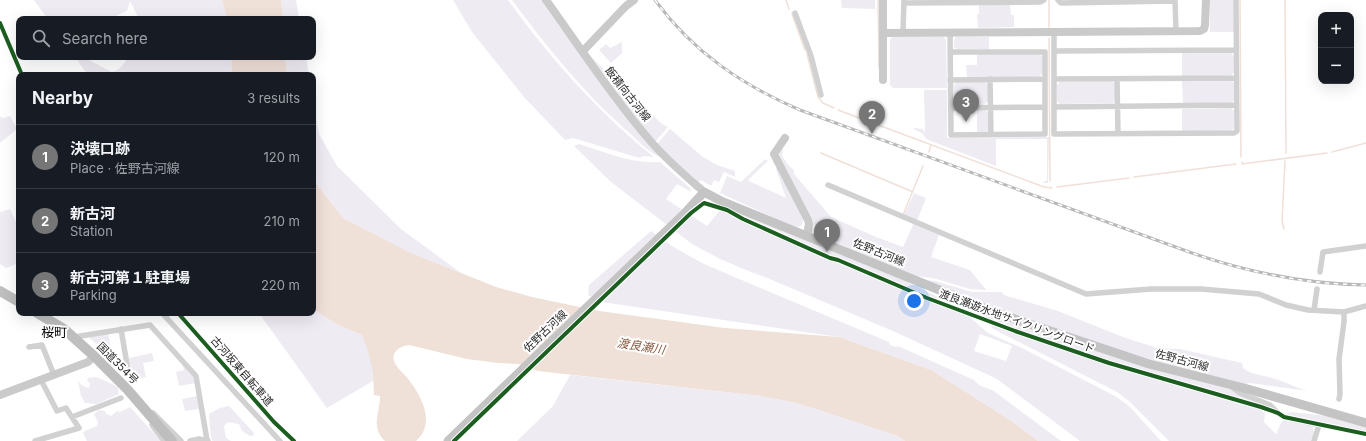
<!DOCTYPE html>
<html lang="en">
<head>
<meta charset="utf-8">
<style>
  body { margin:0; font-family:Inter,"Noto Sans JP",sans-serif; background:#242831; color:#f1f3f6 }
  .controls { position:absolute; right:12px; top:12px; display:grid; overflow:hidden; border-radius:8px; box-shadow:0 4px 16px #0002 }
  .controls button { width:36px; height:36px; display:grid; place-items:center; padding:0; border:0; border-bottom:1px solid #363941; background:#171b24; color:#f1f3f6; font:20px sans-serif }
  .you { position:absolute; left:914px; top:301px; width:14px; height:14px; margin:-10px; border:3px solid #fff; border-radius:50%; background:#1a73e8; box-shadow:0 0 0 6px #1a73e833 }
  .badge { display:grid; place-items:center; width:26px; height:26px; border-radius:50%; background:#767676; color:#fff; font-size:13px; font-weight:700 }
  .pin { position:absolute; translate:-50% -33px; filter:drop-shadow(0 1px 2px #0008) }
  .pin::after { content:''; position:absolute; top:21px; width:14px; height:12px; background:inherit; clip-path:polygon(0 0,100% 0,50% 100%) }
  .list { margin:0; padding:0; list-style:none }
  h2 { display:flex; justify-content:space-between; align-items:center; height:52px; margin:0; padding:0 16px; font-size:17px }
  h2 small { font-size:13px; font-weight:400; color:#9ea1a6 }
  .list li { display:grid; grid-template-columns:26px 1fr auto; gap:12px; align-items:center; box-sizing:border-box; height:64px; padding:0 16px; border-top:1px solid #363941 }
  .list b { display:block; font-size:15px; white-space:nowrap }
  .list p { margin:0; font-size:13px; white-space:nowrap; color:#9ea1a6 }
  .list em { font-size:13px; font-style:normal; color:#9ea1a6 }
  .icon { flex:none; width:22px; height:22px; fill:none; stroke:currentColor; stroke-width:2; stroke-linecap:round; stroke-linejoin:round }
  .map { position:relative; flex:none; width:1366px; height:441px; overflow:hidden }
  .search { position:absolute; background:#171b24; box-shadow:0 4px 16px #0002; left:16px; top:16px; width:300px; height:44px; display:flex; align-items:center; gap:10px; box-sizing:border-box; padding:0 14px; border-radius:8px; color:#9ea1a6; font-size:15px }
  .panel { position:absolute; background:#171b24; box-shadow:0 4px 16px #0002; left:16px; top:72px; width:300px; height:244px; border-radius:8px }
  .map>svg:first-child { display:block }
</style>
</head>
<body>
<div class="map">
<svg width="1366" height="441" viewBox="0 0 1366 441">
  <rect width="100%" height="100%" fill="#fff"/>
  <!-- green -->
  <path fill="#eeebf3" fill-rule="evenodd" d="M34,0h188l5,19h-88l-9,-18 -3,10 -18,8h-61z
    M281,0h15l3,19h-16z
    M453,0h55c42,58 90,112 146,157l-11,-1 -3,2 -4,-1 -63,-19 -8,2 -41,-43 -52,-65z
    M512,0h31l117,157c-13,-6 -23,-17 -34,-27 -43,-38 -80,-84 -114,-130z
    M841,0h34v9l-33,-1z
    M1210,0h24v32h-24z
    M979,5h31l1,10h3v12l-36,1 -1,-14h2z
    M892,37h52l2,3 1,48h-54l-3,-3v-45z
    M956,37h33v12h-32l-3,-2v-7z
    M622,42v11l-11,10 -12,-13 7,-6 4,4z
    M1182,53h49l3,3v16l-3,4h-49z
    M977,54h62l4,3v16l-4,4h-72l-1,-12h11z
    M590,56l72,68 6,3 -13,15 -45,-57z
    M75,57h8l29,15c8,-2 12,-8 16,-15h103l1,18h-144z
    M285,57h21l3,18h-22z
    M1231,80l3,3 1,17 -4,3 -48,1 -1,-23z
    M1112,81l3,3v17l-2,2 -53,1 -3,-3v-16l3,-3z
    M957,82h28l3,3v16l-4,4h-26l-4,-3v-17z
    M924,90h23v48l102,-1 -1,46h-6l5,-3v-41h-51v27l-70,-27 -4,-6 -9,-4 2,-1 8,1 2,4z
    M313,101l6,33 18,32 64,63 60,44 -50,-20 -68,-35 -28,-36 -2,-6z
    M1231,108l3,3v17l-3,3h-49v-22z
    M977,110h8l3,3 1,17 -3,2 -9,1z
    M0,116l2,2 8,-2 7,13 -16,13h-1z
    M670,129l33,28 14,8 18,6v6l-11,-5 -5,10 -5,-2 -3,6 -10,-6 -2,2 -14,-12 -28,-26z
    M579,144c26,8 53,20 81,18l30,26 1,4 -14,-8 -11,15 41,27 14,-17 61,30 48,20 136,55 22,19 34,15 93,48 14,10 32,35h-81l-83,-62 -104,-48 -147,-62 26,12 -52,-22 -28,-15 -81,-62 -37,-36zM980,334l32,12 -6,15 -32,-10z
    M783,149l-1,7 7,10 5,4v4l37,43 45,20 27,10 10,-22 -1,-2 27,12 -8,22 39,13 12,15 4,4v1l-16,-1 -37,-11 -18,-2 -92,-39 -6,-7 -38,-72 1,-6z
    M765,159l3,2 -19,18v2l37,17 -10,-29 1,-2 27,52 -3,7 -4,1 -10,-3 -67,-31 7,-17 14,6z
    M914,193l12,5 -9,23 -13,-6z
    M10,209l9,20v34l-13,5 -6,-4v-52z
    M729,209l175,71 42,21 17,10c-43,-17 -85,-37 -128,-55l-4,1 -17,-7 -3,-4 -58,-26 -11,-3z
    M651,231l21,15 30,17 68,29 119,50 1,3 6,2 2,-1 76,34 5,5 15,6 67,50h-23l-28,-21 -79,-50 -92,-33 -237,-35 -14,-7 1,-10z
    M924,280l11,1 37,11h30l2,3 54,16 65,26 34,11 23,1 62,14 1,5c8,7 22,7 32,11 11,3 21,9 33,12l-58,-8 -5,1 -93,-23 -148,-49z
    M948,298l275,88 43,20 -110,-30 -76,-24 -106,-37z
    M313,309l23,15 26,11c6,14 12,30 11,46l-46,27 -68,-95h54z
    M993,325l116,40 151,44 5,5 -1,8 12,12 6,-13 2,-1 28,6 2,6 -1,9h-144l-39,-39 -13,-10 -114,-58 -11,-6v-1z
    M108,333l3,16 -5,3 -19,-16z
    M152,353l2,8 -11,2 3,14 -13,3 -4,-22z
    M182,363l12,13 1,7 -16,3 -3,-14 8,-2z
    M570,375l191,21 36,7 101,33 7,5h-388l36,-35z
    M95,377c3,0 22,9 23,11 1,2 0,4 1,6l-22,10 -12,-1 -4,-7 -3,-15 5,5 6,2 1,-4 -3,-4 1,-2z
    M197,396l2,13 -14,2 -3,-12z
    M229,406l25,27 -1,3h-3l-8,-5 -3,-7 -11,-2 -4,4 2,12 5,3h-18l-2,-2 -2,-25 11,-6z
    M130,407l31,34h-74l-4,-8 2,-2 12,-5 1,-4 -4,-8 5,-4 6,1 1,3 5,2 6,-5 3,1z
    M1292,412l35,4 39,11v6l-82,-19z"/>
  <!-- water -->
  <path fill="#efe0d8" d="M222,0h59l2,19h-56z
    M231,57h54l2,18h-55z
    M313,176l2,6 28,36 68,35 85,34 36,10 67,14 126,17 114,9 92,33 79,50 28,21h-133l-7,-5 -101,-33 -36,-7 -223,-25 -20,-7 -20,-1 -31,-4 -58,-14c-8,1 -18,6 -15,16 2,7 11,13 15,19 13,17 27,44 7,61h-31c-15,-14 -5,-28 -5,-45l-6,-1 -1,-22 -5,-22 -6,-16 -26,-11 -23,-15z"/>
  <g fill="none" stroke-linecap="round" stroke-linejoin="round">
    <!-- stream -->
    <path stroke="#efe0d8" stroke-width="1.5" d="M786,0l3,9
      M878,0l1,68
      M1049,0v27
      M1240,0l1,157
      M1285,0l1,153
      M792,14l13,36
      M1049,38l1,143
      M807,54l11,43 5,6 11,5
      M838,110l206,77 8,1
      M929,152l2,-7
      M1332,152l34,-9
      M821,153l92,39
      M1242,162v2l85,-11
      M1134,177l102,-13
      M1057,187l72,-9
      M903,215l20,-49
      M1284,229l-2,-8 3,-60"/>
    <!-- street -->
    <path stroke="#d1d1d1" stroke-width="5.5" d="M1058,0l3,3 114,-2
      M1175,0l1,31
      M904,3l136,-1 4,-2
      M795,13l16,43 10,39
      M903,32l1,-32
      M950,32l1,103 94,-1v-82h-95
      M1054,32v102l180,-1 3,-2 -1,-131
      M1054,51l182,-1
      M990,79l1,56
      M1054,79l182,-1
      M1117,79l1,55
      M950,80l94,-1
      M1055,107l181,-2
      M951,108l94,-1
      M828,185l258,109 65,-5h50l58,5 27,11 22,5 36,2 22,-6
      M1320,272l3,-20 43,-6
      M1314,310l3,-21
      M162,313l118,128
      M121,329l8,47
      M74,337l76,-12 46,51 11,64
      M29,347l13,-2 12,30
      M1232,387l8,6 30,12 8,8 6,4 35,8 -5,16
      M1339,399l1,-5 -1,-35 5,-37v-10
      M153,413l28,28
      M72,417l49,-19
      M152,425l12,16
      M35,441l44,-13 -13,-20 -9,3 -16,-31
      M190,441l9,-2 9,2"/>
    <!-- secondary -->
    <path stroke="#cacaca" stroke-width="8" d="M546,0c35,49 68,99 107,144 16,18 34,33 51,48
      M883,0v80
      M883,33l317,-2 4,-2 1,-4 1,-25
      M583,51l43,-45 8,-6
      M785,138l-11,16 3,6 31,60 1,4 -2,12
      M0,395l88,-33 6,-6"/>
    <!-- primary -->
    <path stroke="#c4c4c4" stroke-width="9" d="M448,441l236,-227 20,-22 19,10 268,109 158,53 95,24 122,35"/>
    <!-- highway -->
    <path stroke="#bebebe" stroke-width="10" d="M0,291l19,11
      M37,313l27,16 30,27 33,33 45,52"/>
    <defs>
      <path id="rail" d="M655,0c38,52 87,85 145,110l392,143c58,20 113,31 174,32"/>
    </defs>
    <!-- rail casing -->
    <use href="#rail" stroke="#b8b8b8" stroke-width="3"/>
    <!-- rail -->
    <use href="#rail" stroke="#fff" stroke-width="1.5" stroke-dasharray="4.5" stroke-linecap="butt"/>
    <defs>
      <path id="cycleway" d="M0,23l22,52
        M178,313l96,109 20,19
        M454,441l237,-228 13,-10 23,7 16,9 87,39 8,2 89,38 88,33 94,32 152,44 17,6 6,4 82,17"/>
    </defs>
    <!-- cycleway casing -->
    <use href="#cycleway" stroke="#fff" stroke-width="6"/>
    <!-- cycleway -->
    <use href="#cycleway" stroke="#1b5e20" stroke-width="4"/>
  </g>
  <g text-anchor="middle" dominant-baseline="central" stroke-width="4" stroke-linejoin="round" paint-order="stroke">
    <!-- street labels -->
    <g font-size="11" fill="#2c2c2c" stroke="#fff">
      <text transform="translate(628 94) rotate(52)">飯積向古河線</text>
      <text transform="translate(879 252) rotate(22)">佐野古河線</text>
      <text transform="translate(1017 321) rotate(20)">渡良瀬遊水地サイクリングロード</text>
      <text transform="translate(545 331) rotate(-44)">佐野古河線</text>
      <text transform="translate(1182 360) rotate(15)">佐野古河線</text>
      <text transform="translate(118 363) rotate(45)">国道354号</text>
      <text transform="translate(242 371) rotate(49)">古河坂東自転車道</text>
    </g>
    <!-- water labels -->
    <g font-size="12" font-style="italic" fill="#895940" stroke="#fff">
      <text transform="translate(641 346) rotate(9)">渡良瀬川</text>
    </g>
    <!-- quarter labels -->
    <g font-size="13" fill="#000" stroke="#fff">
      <text x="54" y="332">桜町</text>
    </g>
  </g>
</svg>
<div class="controls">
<button>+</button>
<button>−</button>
</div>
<div class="you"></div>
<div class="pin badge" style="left:827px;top:252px">1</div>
<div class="pin badge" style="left:872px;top:134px">2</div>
<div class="pin badge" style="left:966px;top:122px">3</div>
<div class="search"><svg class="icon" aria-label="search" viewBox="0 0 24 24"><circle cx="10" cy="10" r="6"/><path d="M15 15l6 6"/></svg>Search here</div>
<section class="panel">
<h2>Nearby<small>3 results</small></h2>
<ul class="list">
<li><span class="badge">1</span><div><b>決壊口跡</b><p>Place · 佐野古河線</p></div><em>120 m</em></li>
<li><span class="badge">2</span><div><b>新古河</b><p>Station</p></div><em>210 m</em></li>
<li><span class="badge">3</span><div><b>新古河第１駐車場</b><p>Parking</p></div><em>220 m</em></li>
</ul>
</section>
</div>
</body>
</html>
